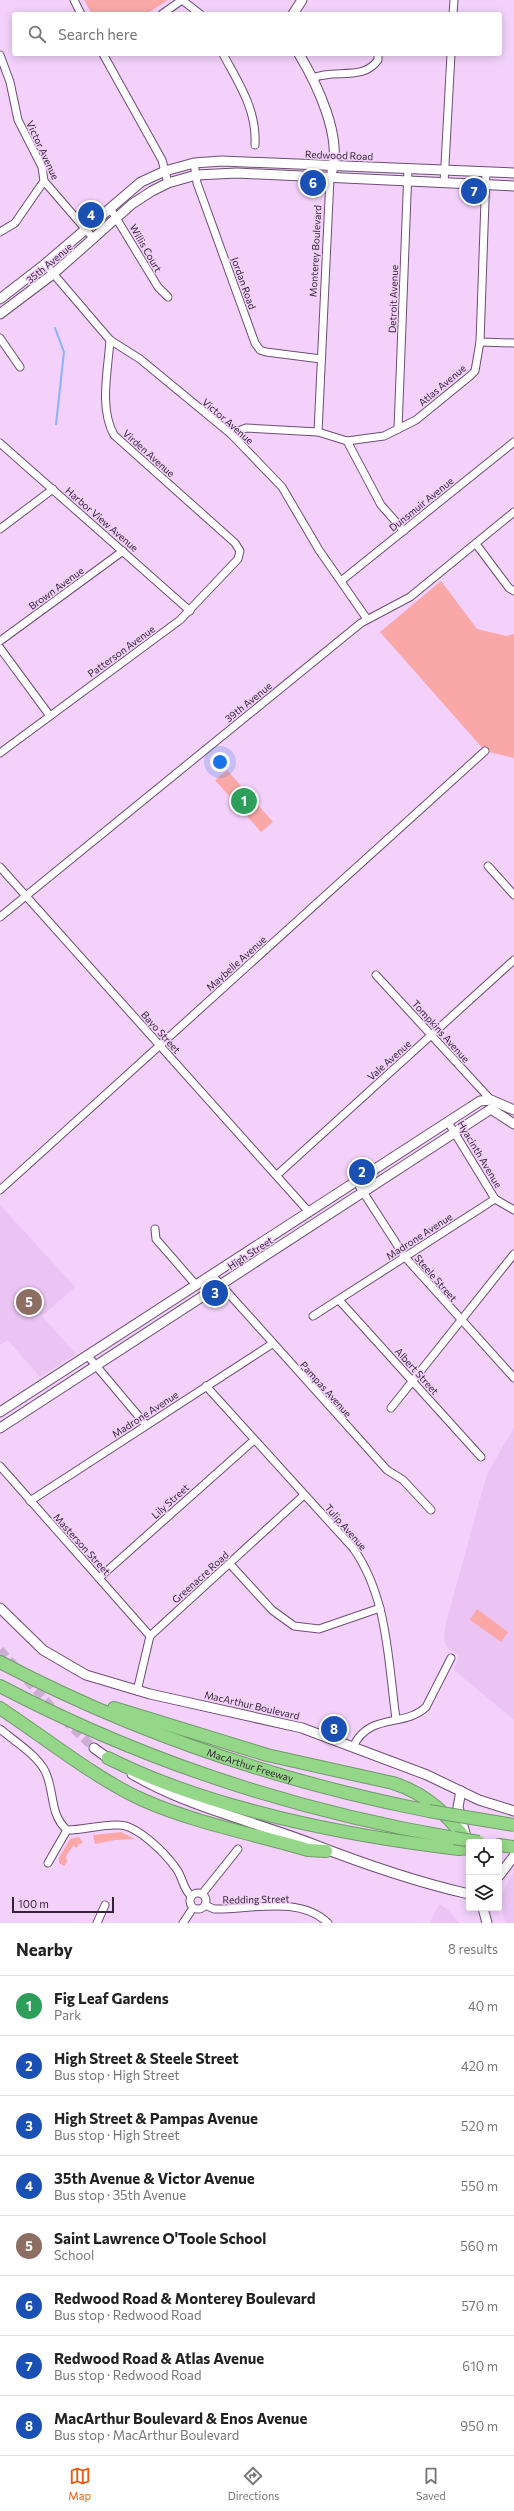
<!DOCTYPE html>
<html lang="en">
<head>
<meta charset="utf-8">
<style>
	body { margin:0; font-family:Commissioner,sans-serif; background:#f2f2f2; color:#222 }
	.controls { position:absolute; right:12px; bottom:12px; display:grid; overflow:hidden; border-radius:4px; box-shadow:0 2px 10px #0003 }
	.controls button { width:36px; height:36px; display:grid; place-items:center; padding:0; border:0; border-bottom:1px solid #e0e0e0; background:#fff; color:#222; font:20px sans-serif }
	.scale { position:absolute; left:12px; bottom:10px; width:102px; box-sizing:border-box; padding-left:4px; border:2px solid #322535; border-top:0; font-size:11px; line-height:14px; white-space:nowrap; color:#322535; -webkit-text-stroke:3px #f3d1fb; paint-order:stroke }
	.you { position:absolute; left:220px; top:762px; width:14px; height:14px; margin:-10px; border:3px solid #fff; border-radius:50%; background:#1a73e8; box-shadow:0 0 0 6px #1a73e833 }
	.badge { display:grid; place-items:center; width:26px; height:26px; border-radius:50%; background:#ea580c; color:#fff; font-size:13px; font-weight:700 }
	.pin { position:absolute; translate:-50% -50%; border:2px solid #fff; box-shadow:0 1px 4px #0006 }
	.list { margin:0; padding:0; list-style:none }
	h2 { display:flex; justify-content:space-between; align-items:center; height:52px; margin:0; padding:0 16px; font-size:17px }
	h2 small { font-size:13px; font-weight:400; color:#767676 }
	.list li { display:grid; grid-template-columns:26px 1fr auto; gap:12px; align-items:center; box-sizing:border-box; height:60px; padding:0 16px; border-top:1px solid #e0e0e0 }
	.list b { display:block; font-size:15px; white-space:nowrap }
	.list p { margin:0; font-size:13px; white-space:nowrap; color:#767676 }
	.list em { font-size:13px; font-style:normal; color:#767676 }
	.icon { flex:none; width:22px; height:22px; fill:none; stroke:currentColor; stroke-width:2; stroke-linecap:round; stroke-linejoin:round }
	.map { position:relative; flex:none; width:514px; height:1923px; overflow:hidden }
	.search { position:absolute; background:#fff; box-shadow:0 2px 10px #0003; left:12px; right:12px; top:12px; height:44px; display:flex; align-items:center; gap:10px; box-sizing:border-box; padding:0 14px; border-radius:4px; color:#767676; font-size:15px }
	.sheet { height:532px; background:#fff }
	nav { display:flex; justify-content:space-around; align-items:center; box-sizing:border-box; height:56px; border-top:1px solid #e0e0e0; background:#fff; font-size:11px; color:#767676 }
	nav a { display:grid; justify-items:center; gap:2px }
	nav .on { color:#ea580c }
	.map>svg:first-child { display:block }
	.built { fill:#ebc4f3 }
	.green { fill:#f9a8a7 }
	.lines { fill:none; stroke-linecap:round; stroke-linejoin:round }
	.stream { stroke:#88b3fb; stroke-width:2 }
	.secondary-tunnel { stroke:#ccafd3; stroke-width:9; stroke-dasharray:9 4.5; stroke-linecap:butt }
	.street-casing { stroke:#6c4e72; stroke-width:9 }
	.secondary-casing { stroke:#6c4e72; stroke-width:11 }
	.highway-casing { stroke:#72996b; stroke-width:14 }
	.street { stroke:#fff; stroke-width:7 }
	.secondary { stroke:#fff; stroke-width:9 }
	.highway { stroke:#95d788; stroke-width:12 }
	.highway-bridge-casing { stroke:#72996b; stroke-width:14; stroke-linecap:butt }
	.highway-bridge { stroke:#95d788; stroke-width:12 }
	.labels { text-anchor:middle; stroke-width:3; stroke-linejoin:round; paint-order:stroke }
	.street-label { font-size:10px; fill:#322535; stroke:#f3d1fb }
</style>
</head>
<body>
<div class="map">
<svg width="514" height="1923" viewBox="0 0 514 1923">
	<rect width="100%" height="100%" fill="#f3d1fb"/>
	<g class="built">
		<polygon points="0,1205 75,1287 42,1316 76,1354 40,1377 8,1340 0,1345"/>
		<polygon points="514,1427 514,1720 454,1670 459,1655 446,1646 444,1637 446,1623 487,1474"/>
		<polygon points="514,1871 514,1923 505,1923 500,1898"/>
		<polygon points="439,1904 448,1910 460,1923 430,1923"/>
	</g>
	<g class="green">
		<polygon points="84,0 168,0 146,14 92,14"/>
		<polygon points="441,581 477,629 506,636 514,634 514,758 485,751 380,632"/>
		<polygon points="227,770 273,822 261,832 215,780"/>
		<polygon points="477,1609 508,1632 501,1642 470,1620"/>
		<polygon points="121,1832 135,1839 115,1840 95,1844 93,1835"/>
		<polygon points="79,1837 83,1843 77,1845 78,1848 73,1846 66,1856 67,1862 64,1866 59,1863 59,1858 70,1839"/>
	</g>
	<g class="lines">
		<polyline class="stream" points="55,328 64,352 56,424"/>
		<polyline class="secondary-tunnel" points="0,1650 55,1711 94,1748"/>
		<g class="street-casing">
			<g id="street">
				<polyline points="74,0 81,14"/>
				<polyline points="182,0 200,14"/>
				<polyline points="162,14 182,0"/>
				<polyline points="453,14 454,0"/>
				<polyline points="103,54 162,160 168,183"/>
				<path d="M223,54C239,84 257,110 255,145"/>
				<polyline points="0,55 10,82 18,120 42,167 44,181 94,239"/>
				<path d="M313,78C335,68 362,82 378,60V54"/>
				<polyline points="194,163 197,183 255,343 260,350 266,352 321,359"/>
				<polyline points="444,183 451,54"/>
				<polyline points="110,208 158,287 168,297"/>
				<polyline points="0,232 15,223 44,181"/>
				<polyline points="45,264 110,340 140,359 231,434 282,487 319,550 367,619"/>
				<polyline points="0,338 20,367"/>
				<polyline points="480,342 514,343"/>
				<polyline points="398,429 408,169"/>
				<polyline points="318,432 330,178"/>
				<polyline points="231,434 246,428 318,432 347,441 384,436 416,420 470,376 475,371 480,342 486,172"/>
				<polyline points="347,441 381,505 404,531"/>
				<polyline points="0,443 190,611"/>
				<polyline points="0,529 53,489"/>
				<polyline points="476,544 509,588 514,591"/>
				<polyline points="341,581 514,442"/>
				<polyline points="0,641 123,551"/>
				<polyline points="0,648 50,716"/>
				<path d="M0,753L180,620L238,559L240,551L235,543L114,435C99,408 108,371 110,340"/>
				<polyline points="488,866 514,895"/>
				<polyline points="0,867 308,1211"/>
				<polyline points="0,917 361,623 410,597 514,512"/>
				<polyline points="376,975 491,1100"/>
				<polyline points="448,1122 495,1199 514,1210"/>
				<polyline points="277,1175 514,960"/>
				<polyline points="356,1181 405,1257 514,1378"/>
				<polyline points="0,1190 485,751"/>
				<polyline points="155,1229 156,1239 196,1285"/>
				<polyline points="212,1275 387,1470 403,1480 431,1510"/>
				<polyline points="339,1300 481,1457"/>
				<polyline points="313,1316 495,1199"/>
				<polyline points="87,1355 146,1425"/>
				<path d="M206,1386L353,1548C388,1597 388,1661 396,1719"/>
				<polyline points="391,1408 514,1254"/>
				<polyline points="0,1466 150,1636"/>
				<polyline points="30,1501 272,1344"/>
				<polyline points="230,1564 272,1610 294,1626 319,1629 380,1608"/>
				<polyline points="99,1578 254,1440"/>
				<polyline points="137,1691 150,1636 304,1495"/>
				<path d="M0,1729C14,1741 36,1754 45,1771C55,1791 49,1814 67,1830C84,1830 102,1824 119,1825C137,1825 165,1853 175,1867C183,1876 182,1888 191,1896"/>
				<path d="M353,1747C369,1712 404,1728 426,1707L451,1658"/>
				<polyline points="48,1863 67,1830"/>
				<circle cx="198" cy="1901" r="8"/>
				<polyline points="202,1894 238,1849"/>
				<path d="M205,1905L214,1909C250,1910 299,1895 328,1923"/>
				<polyline points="97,1923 105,1905"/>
				<polyline points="183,1923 193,1908"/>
			</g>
		</g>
		<g class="secondary-casing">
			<g id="secondary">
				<polyline points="293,14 302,0"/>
				<path d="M299,54C317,84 342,136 332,171"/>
				<polyline points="0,299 45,264 141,182 165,171 194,163 222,161 514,173"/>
				<polyline points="0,314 53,274 132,204 152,191 168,183 196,175 237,173 514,186"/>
				<polyline points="491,1109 514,1124"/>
				<polyline points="0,1412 480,1101 491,1100 514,1110"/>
				<polyline points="0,1428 491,1109"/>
				<polyline points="0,1608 43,1650 86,1675 150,1694 302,1728 427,1775 479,1800 514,1811"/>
				<polyline points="94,1748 113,1762"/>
				<path d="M132,1774C188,1807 250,1820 310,1843C361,1863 416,1882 469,1894"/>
				<polyline points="461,1791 458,1807 466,1837"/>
				<polyline points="499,1876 514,1856"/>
				<polyline points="483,1908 487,1923"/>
			</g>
		</g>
		<g class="highway-casing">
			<g id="highway">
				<path id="s1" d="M0,1662C135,1733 280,1782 429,1811"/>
				<path d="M0,1686C141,1760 296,1811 454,1838"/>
				<path d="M0,1708C44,1737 96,1779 143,1800C195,1823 254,1834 308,1850L326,1851"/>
				<path d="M114,1708L267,1755L393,1783C428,1794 447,1815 469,1843"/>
				<path d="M108,1758C209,1809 347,1836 459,1849L469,1848"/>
				<polyline points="499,1845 514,1847"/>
			</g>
		</g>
		<use href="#street" class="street"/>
		<use href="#secondary" class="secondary"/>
		<use href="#highway" class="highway"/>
		<g class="highway-bridge-casing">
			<g id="highway-bridge">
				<polyline points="429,1811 514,1825"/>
				<polyline points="454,1838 479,1842"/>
			</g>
		</g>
		<use href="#highway-bridge" class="highway-bridge"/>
	</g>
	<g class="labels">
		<g class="street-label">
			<text transform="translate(43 150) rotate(65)" y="4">Victor Avenue</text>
			<text transform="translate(339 155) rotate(2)" y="4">Redwood Road</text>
			<text transform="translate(146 248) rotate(60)" y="4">Willis Court</text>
			<text transform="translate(315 251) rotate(-87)" y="4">Monterey Boulevard</text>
			<text transform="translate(49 263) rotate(-40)" y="4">35th Avenue</text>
			<text transform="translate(244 283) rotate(70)" y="4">Jordan Road</text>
			<text transform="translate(393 299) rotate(-88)" y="4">Detroit Avenue</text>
			<text transform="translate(442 385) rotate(-40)" y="4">Atlas Avenue</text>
			<text transform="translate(228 421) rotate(41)" y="4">Victor Avenue</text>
			<text transform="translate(149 453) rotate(42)" y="4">Virden Avenue</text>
			<text transform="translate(421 504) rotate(-39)" y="4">Dunsmuir Avenue</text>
			<text transform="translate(102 519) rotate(41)" y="4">Harbor View Avenue</text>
			<text transform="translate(56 588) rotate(-36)" y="4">Brown Avenue</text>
			<text transform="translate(121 651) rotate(-36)" y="4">Patterson Avenue</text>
			<text transform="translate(248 702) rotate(-39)" y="4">39th Avenue</text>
			<text transform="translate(236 963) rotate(-42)" y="4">Maybelle Avenue</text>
			<text transform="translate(441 1031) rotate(48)" y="4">Tompkins Avenue</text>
			<text transform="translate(161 1032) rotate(48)" y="4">Bayo Street</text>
			<text transform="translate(389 1060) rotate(-42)" y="4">Vale Avenue</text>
			<text transform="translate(480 1154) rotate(59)" y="4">Hyacinth Avenue</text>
			<text transform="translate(419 1236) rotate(-33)" y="4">Madrone Avenue</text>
			<text transform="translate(250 1253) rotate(-33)" y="4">High Street</text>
			<text transform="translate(436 1278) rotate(49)" y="4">Steele Street</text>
			<text transform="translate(417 1371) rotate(48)" y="4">Albert Street</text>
			<text transform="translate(326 1389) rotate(48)" y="4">Pampas Avenue</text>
			<text transform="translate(145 1414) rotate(-33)" y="4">Madrone Avenue</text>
			<text transform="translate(170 1501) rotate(-42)" y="4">Lily Street</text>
			<text transform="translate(346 1527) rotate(49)" y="4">Tulip Avenue</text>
			<text transform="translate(82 1544) rotate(48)" y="4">Masterson Street</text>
			<text transform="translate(200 1577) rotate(-42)" y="4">Greenacre Road</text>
			<text transform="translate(252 1705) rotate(13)" y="4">MacArthur Boulevard</text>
			<text dy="4" stroke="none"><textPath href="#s1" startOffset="271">MacArthur Freeway</textPath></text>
			<text transform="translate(256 1899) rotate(-1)" y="4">Redding Street</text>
		</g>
	</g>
</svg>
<div class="controls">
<button><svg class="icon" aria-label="locate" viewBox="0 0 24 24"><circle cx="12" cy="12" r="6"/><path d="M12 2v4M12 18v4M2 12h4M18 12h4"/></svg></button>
<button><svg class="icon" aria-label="layers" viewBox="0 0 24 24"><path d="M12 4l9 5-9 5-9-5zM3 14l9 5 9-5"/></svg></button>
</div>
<div class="scale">100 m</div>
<div class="you"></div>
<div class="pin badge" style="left:244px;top:801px;background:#2e9e5b">1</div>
<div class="pin badge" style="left:362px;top:1172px;background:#1a4fb4">2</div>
<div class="pin badge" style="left:215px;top:1293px;background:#1a4fb4">3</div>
<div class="pin badge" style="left:91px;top:215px;background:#1a4fb4">4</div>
<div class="pin badge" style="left:29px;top:1302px;background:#8d6e63">5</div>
<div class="pin badge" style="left:313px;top:183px;background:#1a4fb4">6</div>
<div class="pin badge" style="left:474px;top:191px;background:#1a4fb4">7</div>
<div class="pin badge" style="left:334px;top:1729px;background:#1a4fb4">8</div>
<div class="search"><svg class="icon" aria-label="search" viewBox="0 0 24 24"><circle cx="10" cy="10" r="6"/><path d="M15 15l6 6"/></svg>Search here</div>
</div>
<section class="sheet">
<h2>Nearby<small>8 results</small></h2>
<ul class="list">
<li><span class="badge" style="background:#2e9e5b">1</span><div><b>Fig Leaf Gardens</b><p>Park</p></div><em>40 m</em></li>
<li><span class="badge" style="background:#1a4fb4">2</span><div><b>High Street &amp; Steele Street</b><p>Bus stop · High Street</p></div><em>420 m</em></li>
<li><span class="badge" style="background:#1a4fb4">3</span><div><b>High Street &amp; Pampas Avenue</b><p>Bus stop · High Street</p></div><em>520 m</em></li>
<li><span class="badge" style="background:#1a4fb4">4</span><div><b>35th Avenue &amp; Victor Avenue</b><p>Bus stop · 35th Avenue</p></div><em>550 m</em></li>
<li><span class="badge" style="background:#8d6e63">5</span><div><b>Saint Lawrence O'Toole School</b><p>School</p></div><em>560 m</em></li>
<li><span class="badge" style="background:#1a4fb4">6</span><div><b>Redwood Road &amp; Monterey Boulevard</b><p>Bus stop · Redwood Road</p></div><em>570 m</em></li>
<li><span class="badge" style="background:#1a4fb4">7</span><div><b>Redwood Road &amp; Atlas Avenue</b><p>Bus stop · Redwood Road</p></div><em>610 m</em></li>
<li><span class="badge" style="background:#1a4fb4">8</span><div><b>MacArthur Boulevard &amp; Enos Avenue</b><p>Bus stop · MacArthur Boulevard</p></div><em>950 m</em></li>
</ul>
</section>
<nav>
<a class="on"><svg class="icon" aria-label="map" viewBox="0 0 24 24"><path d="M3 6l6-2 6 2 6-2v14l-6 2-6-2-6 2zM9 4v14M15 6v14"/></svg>Map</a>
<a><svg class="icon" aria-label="directions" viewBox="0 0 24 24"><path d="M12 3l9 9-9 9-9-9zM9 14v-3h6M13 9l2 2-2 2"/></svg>Directions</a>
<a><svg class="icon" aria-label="saved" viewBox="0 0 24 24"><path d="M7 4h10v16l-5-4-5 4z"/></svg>Saved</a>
</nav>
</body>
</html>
